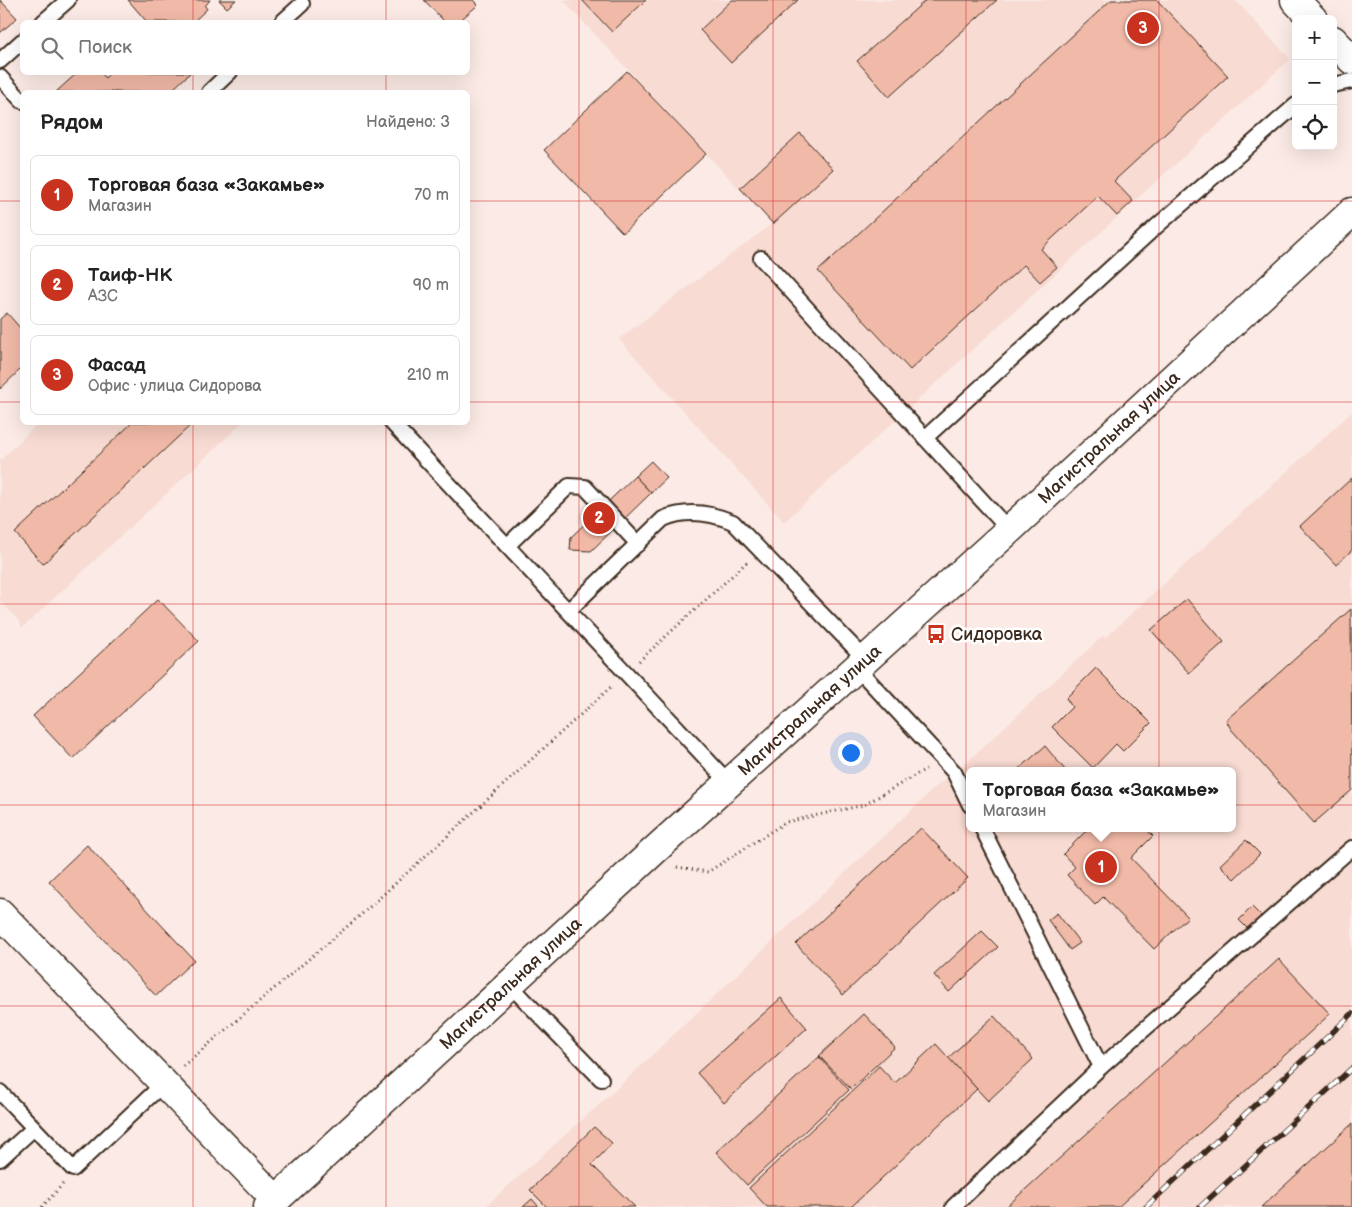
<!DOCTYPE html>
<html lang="ru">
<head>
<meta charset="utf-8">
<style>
	body { margin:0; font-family:"Balsamiq Sans",sans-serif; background:#f6f6f6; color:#222 }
	.controls { position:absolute; right:15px; top:15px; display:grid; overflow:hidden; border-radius:8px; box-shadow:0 5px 20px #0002 }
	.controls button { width:45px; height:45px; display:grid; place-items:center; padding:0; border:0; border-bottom:1px solid #e0e0e0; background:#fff; color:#222; font:25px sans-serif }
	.you { position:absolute; left:850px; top:752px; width:18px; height:18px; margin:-12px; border:4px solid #fff; border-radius:50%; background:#1a73e8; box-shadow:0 0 0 8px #1a73e833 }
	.badge { display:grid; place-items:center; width:32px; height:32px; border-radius:50%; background:#c8321e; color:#fff; font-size:16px; font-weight:700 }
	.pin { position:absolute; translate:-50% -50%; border:2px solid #fff; box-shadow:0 1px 5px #0006 }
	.popup { position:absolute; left:966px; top:767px; width:270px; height:65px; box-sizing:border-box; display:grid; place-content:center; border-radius:8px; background:#fff; filter:drop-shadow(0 1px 4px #0005); font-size:16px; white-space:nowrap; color:#767676 }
	.popup b { font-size:19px; color:#222 }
	.popup::after { content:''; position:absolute; left:50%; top:100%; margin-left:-10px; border:10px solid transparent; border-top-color:#fff }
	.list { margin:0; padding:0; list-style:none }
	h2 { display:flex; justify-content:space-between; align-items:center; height:65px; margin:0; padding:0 20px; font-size:21px }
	h2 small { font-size:16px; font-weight:400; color:#767676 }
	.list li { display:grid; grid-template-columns:32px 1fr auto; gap:15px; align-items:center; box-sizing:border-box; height:80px; margin:0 10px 10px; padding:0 10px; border:1px solid #e0e0e0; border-radius:8px }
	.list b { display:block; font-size:19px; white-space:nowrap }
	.list p { margin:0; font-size:16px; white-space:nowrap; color:#767676 }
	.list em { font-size:16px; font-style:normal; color:#767676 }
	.icon { flex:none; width:28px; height:28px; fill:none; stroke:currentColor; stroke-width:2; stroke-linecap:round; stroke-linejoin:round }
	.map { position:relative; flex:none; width:1352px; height:1207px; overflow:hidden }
	.search { position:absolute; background:#fff; box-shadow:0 5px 20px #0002; left:20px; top:20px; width:450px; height:55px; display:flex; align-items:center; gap:12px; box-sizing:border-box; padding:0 18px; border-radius:8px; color:#767676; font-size:19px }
	.panel { position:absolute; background:#fff; box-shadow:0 5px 20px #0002; left:20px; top:90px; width:450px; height:335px; border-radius:8px }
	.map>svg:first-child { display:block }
	.built { fill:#f8dbd2; fill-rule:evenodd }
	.building { fill:#f1b9a7; stroke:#3b2a1e }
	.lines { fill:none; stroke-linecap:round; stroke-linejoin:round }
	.lane-casing { stroke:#3b2a1e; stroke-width:18 }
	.street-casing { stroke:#3b2a1e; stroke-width:31 }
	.secondary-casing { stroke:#3b2a1e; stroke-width:31 }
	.path { stroke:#3b2a1e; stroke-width:3; stroke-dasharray:1 4; stroke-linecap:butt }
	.lane { stroke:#fff; stroke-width:14 }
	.street { stroke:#fff; stroke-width:28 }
	.secondary { stroke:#fff; stroke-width:28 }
	.rail-casing { stroke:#3b2a1e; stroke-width:5.5 }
	.rail { stroke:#fff; stroke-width:4; stroke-dasharray:11; stroke-linecap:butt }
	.grid { fill:none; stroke:#d62828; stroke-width:1; stroke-opacity:0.55 }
	.labels { text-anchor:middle; stroke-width:5; stroke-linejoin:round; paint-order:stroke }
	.street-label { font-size:18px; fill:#3b2a1e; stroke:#fff }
	.poi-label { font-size:18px; fill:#3b2a1e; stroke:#fff; text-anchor:start }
</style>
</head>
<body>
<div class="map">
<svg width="1352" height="1207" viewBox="0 0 1352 1207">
	<rect width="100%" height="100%" fill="#fbeae5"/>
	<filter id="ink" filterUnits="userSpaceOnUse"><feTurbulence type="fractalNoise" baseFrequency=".02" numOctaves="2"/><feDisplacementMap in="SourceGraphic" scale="10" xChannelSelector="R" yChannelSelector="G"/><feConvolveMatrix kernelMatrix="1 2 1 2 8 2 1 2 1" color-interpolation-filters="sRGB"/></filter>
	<g filter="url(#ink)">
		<g class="built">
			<polygon points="563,0 1235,0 1290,59 784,522 619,339 772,224"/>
			<path d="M1352,412V1207H485L609,1096L939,784L968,761L1103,636L1105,638ZM970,771H1232V828H970Z"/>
			<polygon points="38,423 242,423 22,628 19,621 0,600 0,461"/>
		</g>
		<g class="building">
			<polygon points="0,0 17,18 0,33"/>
			<polygon points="128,0 210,0 205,6 207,9 193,22 147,22"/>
			<polygon points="219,0 236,0 227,8"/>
			<polygon points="424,0 473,0 478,5 458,22 445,22"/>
			<polygon points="582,0 646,0 612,32"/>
			<polygon points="732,0 798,0 731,63 700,30"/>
			<polygon points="926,0 997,0 889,97 857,61"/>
			<polygon points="1111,0 1157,0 1228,76 1114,181 1133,201 1117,216 1098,196 1041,249 1057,267 1040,282 1024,265 910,370 818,271"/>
			<polygon points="627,71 706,154 623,233 544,150"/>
			<polygon points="78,72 101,72 105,78 111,72 191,72 170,92 56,92"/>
			<polygon points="800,133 833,169 773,224 740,188"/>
			<polygon points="7,313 22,330 22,368 0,389 0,319"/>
			<polygon points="133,422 194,422 43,564 15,533"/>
			<polygon points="651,461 667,478 651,493 635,476"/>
			<polygon points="635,476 651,493 591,551 570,550 571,537"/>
			<polygon points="1352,478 1352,550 1336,565 1300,526"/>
			<polygon points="158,599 199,641 73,759 33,716"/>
			<polygon points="1187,599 1224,642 1189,673 1151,630"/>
			<polygon points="1351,609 1352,790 1314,823 1231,729 1226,720"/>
			<polygon points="1096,668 1151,723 1123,751 1116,744 1093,768 1052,727 1072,707 1066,698"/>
			<polygon points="1045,746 1066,771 1017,771"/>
			<polygon points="921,828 968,878 843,995 796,944"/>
			<polygon points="1089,828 1145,828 1153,836 1131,858 1188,917 1154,949 1103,897 1095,905 1067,875 1075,867 1063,854"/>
			<polygon points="1246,840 1260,854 1234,879 1220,865"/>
			<polygon points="87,845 194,960 156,996 49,881"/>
			<polygon points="1252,907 1261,916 1248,929 1239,920"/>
			<polygon points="1057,913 1080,943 1070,950 1048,920"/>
			<polygon points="982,931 998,947 949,992 934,975"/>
			<polygon points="1279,959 1330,1014 1118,1207 1006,1207"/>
			<polygon points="781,998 807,1028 724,1103 697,1073"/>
			<polygon points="864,1014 895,1047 851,1089 819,1056"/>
			<polygon points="994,1016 1033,1059 988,1101 948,1058"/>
			<polygon points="936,1044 977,1089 851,1207 767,1207 749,1188 879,1066 895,1083"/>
			<polygon points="819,1057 849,1090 747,1185 716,1152"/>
			<polygon points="1352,1124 1352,1207 1261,1207"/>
			<polygon points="594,1127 612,1143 592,1165 635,1207 547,1207 530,1190"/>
			<polygon points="532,1199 539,1207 523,1207"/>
		</g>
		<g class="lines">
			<g class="lane-casing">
				<g id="lane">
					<polyline points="43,22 68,0"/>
					<polyline points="282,22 302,4"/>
					<polyline points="0,61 22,41"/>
					<polyline points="0,77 22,101"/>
					<polyline points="1333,85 1352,81"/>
					<polyline points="209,92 230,72"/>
					<polyline points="761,258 1009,530"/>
					<polyline points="391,422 729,783"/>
					<polyline points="925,438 1150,232 1296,105"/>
					<polyline points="507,546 569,486 585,487 638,544"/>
					<path d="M568,611L663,519C686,509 711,513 733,522L866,660"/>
					<polyline points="856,667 954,772 970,805"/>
					<polyline points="509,984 601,1079"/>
					<polyline points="1101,1067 1352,848"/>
					<polyline points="0,1092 73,1169 164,1083"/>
					<polyline points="0,1159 34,1128"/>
					<polyline points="953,1207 1101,1067 982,828"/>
				</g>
			</g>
			<g class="street-casing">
				<g id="street">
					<polyline points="1295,0 1313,19"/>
					<polyline points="1333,40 1352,60"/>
					<polyline points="0,913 276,1200"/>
				</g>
			</g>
			<g class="secondary-casing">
				<g id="secondary">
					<path id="s1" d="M268,1207L656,849L1009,530L1352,212"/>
				</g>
			</g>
			<g class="path">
				<polyline points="639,661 747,562"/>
				<polyline points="677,867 708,872 786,822 864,805 926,769"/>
				<polyline points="183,1066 363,913 612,686"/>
				<polyline points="42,1207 63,1184"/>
			</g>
			<use href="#lane" class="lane"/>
			<use href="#street" class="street"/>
			<use href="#secondary" class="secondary"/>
			<g class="rail-casing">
				<g id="rail">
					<polyline points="1146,1207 1352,1014"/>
					<polyline points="1200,1207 1352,1068"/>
				</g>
			</g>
			<use href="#rail" class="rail"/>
		</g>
	</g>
	<path class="grid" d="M193,0V22M386,0V22M579,0V1207M773,0V1207M966,0V1207M1159,0V1207M193,72V92M386,72V92M0,201H22M468,201H1352M0,402H22M468,402H1352M193,422V1207M386,422V1207M0,604H1352M0,805H1352M0,1006H1352"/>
	<defs>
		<g id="bus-bare" transform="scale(1.5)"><path d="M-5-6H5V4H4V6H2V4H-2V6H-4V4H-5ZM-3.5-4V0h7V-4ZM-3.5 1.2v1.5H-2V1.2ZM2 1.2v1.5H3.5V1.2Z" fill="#c8321e" stroke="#fff" stroke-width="2.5" paint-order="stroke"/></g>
	</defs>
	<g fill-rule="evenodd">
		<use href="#bus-bare" x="936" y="634"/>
	</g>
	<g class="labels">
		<g class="street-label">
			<text dy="6" stroke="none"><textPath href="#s1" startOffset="1140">Магистральная улица</textPath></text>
			<text dy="6" stroke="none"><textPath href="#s1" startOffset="735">Магистральная улица</textPath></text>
			<text dy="6" stroke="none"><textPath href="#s1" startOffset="330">Магистральная улица</textPath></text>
		</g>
		<g class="poi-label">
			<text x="951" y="640">Сидоровка</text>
		</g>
	</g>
</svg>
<div class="controls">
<button>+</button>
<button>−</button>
<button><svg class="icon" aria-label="locate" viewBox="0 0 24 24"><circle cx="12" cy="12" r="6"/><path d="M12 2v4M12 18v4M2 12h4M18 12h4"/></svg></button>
</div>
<div class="you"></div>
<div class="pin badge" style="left:1101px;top:867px">1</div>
<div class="popup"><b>Торговая база «Закамье»</b>Магазин</div>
<div class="pin badge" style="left:599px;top:518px">2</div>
<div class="pin badge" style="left:1143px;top:28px">3</div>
<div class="search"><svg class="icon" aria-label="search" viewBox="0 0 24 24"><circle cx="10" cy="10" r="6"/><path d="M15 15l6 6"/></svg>Поиск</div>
<section class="panel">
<h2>Рядом<small>Найдено: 3</small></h2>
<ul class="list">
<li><span class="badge">1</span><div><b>Торговая база «Закамье»</b><p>Магазин</p></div><em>70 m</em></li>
<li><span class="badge">2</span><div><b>Таиф-НК</b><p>АЗС</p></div><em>90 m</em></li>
<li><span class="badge">3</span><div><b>Фасад</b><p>Офис · улица Сидорова</p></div><em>210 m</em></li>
</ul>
</section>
</div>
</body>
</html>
